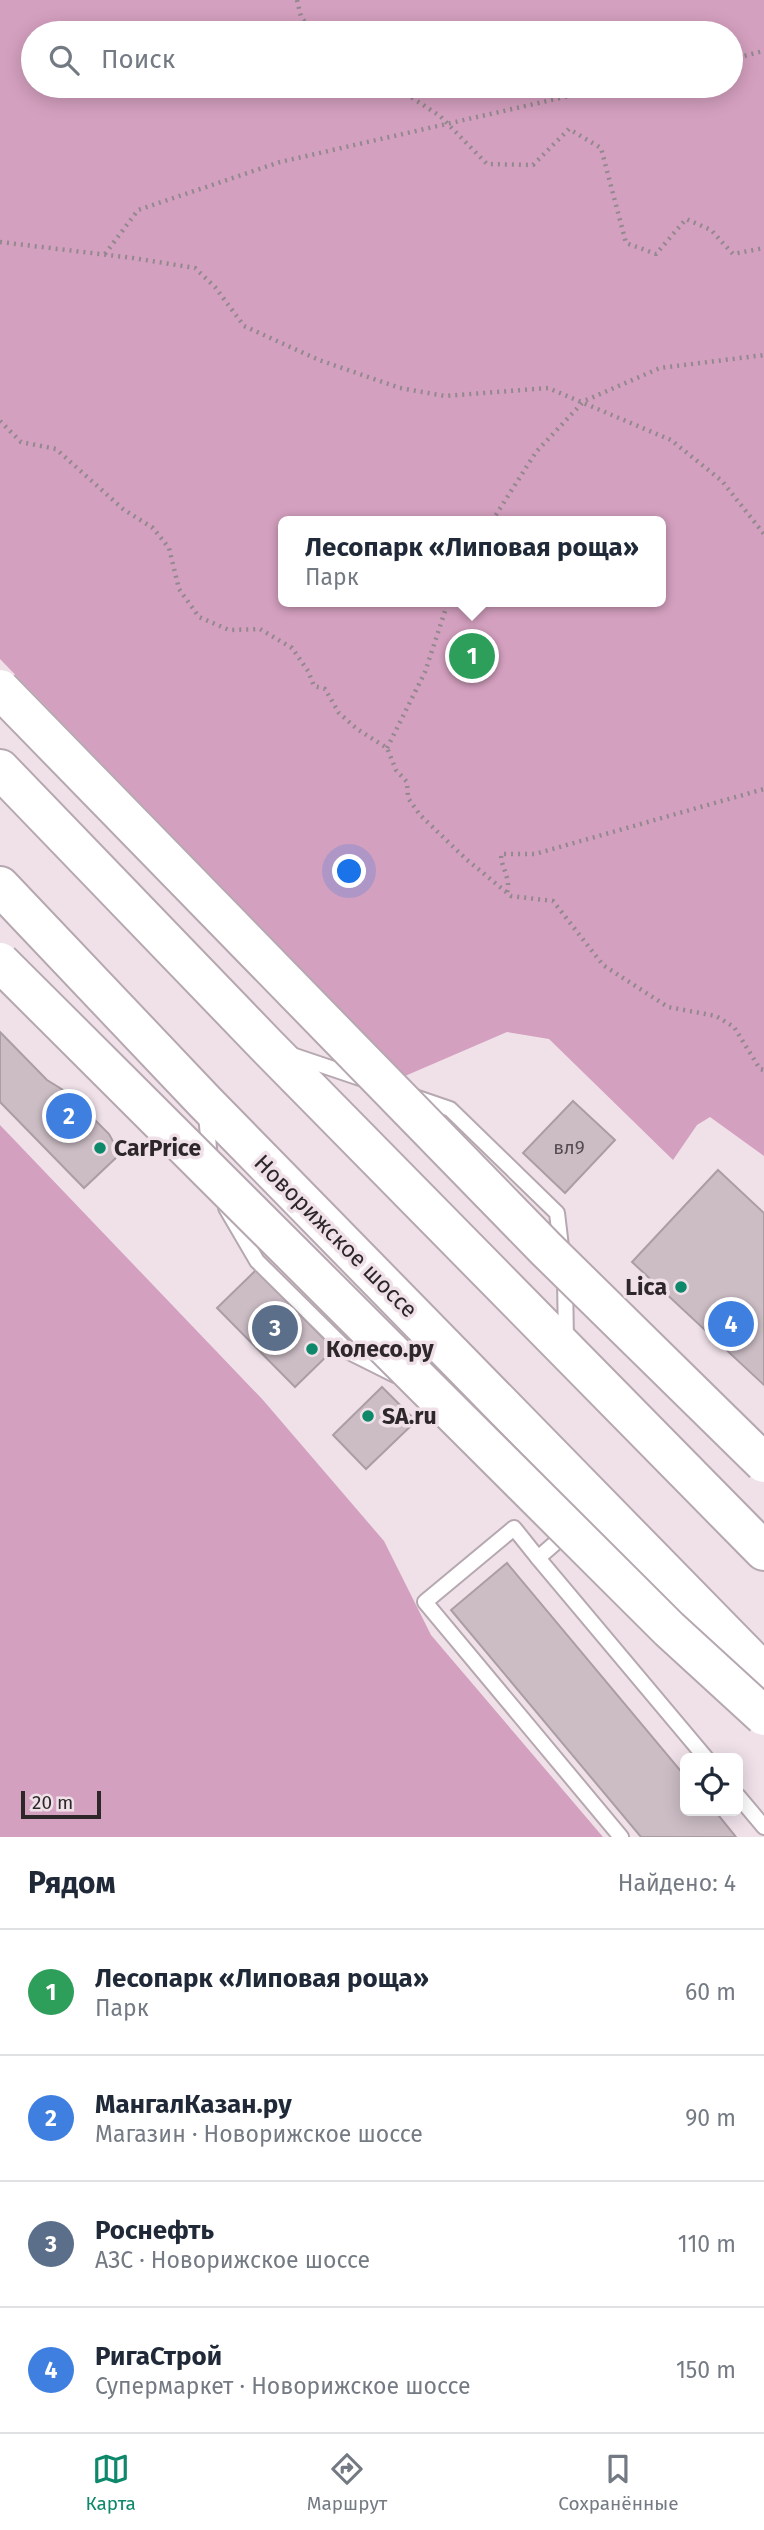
<!DOCTYPE html>
<html lang="ru">
<head>
<meta charset="utf-8">
<style>
	body { margin:0; font-family:"Fira Sans",sans-serif; background:#f2f2f3; color:#1f2937 }
	.controls { position:absolute; right:21px; bottom:21px; display:grid; overflow:hidden; border-radius:10px; box-shadow:0 4px 18px #0003 }
	.controls button { width:63px; height:63px; display:grid; place-items:center; padding:0; border:0; border-bottom:2px solid #e0e1e3; background:#fff; color:#1f2937; font:35px sans-serif }
	.scale { position:absolute; left:21px; bottom:18px; width:80px; box-sizing:border-box; padding-left:7px; border:4px solid #2d272a; border-top:0; font-size:19px; line-height:24px; white-space:nowrap; color:#2d272a; -webkit-text-stroke:5px #f0e1e9; paint-order:stroke }
	.you { position:absolute; left:350px; top:872px; width:24px; height:24px; margin:-18px; border:5px solid #fff; border-radius:50%; background:#1a73e8; box-shadow:0 0 0 10px #1a73e833 }
	.badge { display:grid; place-items:center; width:46px; height:46px; border-radius:50%; background:#0d886a; color:#fff; font-size:23px; font-weight:700 }
	.pin { position:absolute; translate:-50% -50%; border:4px solid #fff; box-shadow:0 2px 7px #0006 }
	.popup { position:absolute; left:278px; top:516px; width:388px; height:91px; box-sizing:border-box; display:grid; place-content:center; border-radius:10px; background:#fff; filter:drop-shadow(0 2px 5px #0005); font-size:23px; white-space:nowrap; color:#747a83 }
	.popup b { font-size:26px; color:#1f2937 }
	.popup::after { content:''; position:absolute; left:50%; top:100%; margin-left:-14px; border:14px solid transparent; border-top-color:#fff }
	.list { margin:0; padding:0; list-style:none }
	h2 { display:flex; justify-content:space-between; align-items:center; height:91px; margin:0; padding:0 28px; font-size:30px }
	h2 small { font-size:23px; font-weight:400; color:#747a83 }
	.list li { display:grid; grid-template-columns:46px 1fr auto; gap:21px; align-items:center; box-sizing:border-box; height:126px; padding:0 28px; border-top:2px solid #e0e1e3 }
	.list b { display:block; font-size:26px; white-space:nowrap }
	.list p { margin:0; font-size:23px; white-space:nowrap; color:#747a83 }
	.list em { font-size:23px; font-style:normal; color:#747a83 }
	.icon { flex:none; width:38px; height:38px; fill:none; stroke:currentColor; stroke-width:2; stroke-linecap:round; stroke-linejoin:round }
	.map { position:relative; flex:none; width:764px; height:1837px; overflow:hidden }
	.search { position:absolute; background:#fff; box-shadow:0 4px 18px #0003; left:21px; right:21px; top:21px; height:77px; display:flex; align-items:center; gap:18px; box-sizing:border-box; padding:0 24px; border-radius:38px; color:#747a83; font-size:26px }
	.sheet { height:595px; background:#fff }
	nav { display:flex; justify-content:space-around; align-items:center; box-sizing:border-box; height:98px; border-top:2px solid #e0e1e3; background:#fff; font-size:19px; color:#747a83 }
	nav a { display:grid; justify-items:center; gap:4px }
	nav .on { color:#0d886a }
	.map>svg:first-child { display:block }
	.green { fill:#d4a0bf; fill-rule:evenodd }
	.building { fill:#ccbdc5; stroke:#aa9da4; stroke-width:2 }
	.lines { fill:none; stroke-linecap:round; stroke-linejoin:round }
	.service-casing { stroke:#b6a8b0; stroke-width:18 }
	.trunk-casing { stroke:#b6a8b0; stroke-width:42 }
	.path { stroke:#92888d; stroke-width:4.5; stroke-dasharray:2 5; stroke-linecap:butt }
	.service { stroke:#fff; stroke-width:14 }
	.trunk { stroke:#fff; stroke-width:38 }
	.trunk-bridge-casing { stroke:#b6a8b0; stroke-width:42; stroke-linecap:butt }
	.trunk-bridge { stroke:#fff; stroke-width:38 }
	.poi-dot { fill:#0d886a; stroke:#f0e1e9; stroke-width:2.5 }
	.labels { text-anchor:middle; stroke-width:7; stroke-linejoin:round; paint-order:stroke }
	.number-label { font-size:19px; fill:#554c51 }
	.poi-label { font-size:23px; font-weight:bold; fill:#2d272a; stroke:#f0e1e9; text-anchor:start }
	.street-label { font-size:23px; fill:#2d272a; stroke:#f0e1e9 }
</style>
</head>
<body>
<div class="map">
<svg width="764" height="1837" viewBox="0 0 764 1837">
	<rect width="100%" height="100%" fill="#f0e1e9"/>
	<g class="green">
		<path d="M0,0H764V1156L710,1117L697,1125L673,1160L549,1039L507,1032L405,1076L0,659ZM731,33V86H33V33ZM661,521V602H283V521Z"/>
		<polygon points="0,1125 263,1400 384,1541 431,1635 603,1837 0,1837"/>
	</g>
	<g class="building">
		<polygon points="0,1032 47,1080 68,1093 109,1134 120,1154 84,1188 0,1102"/>
		<polygon points="573,1101 615,1140 565,1193 523,1153"/>
		<polygon points="718,1170 764,1213 764,1385 632,1262"/>
		<polygon points="256,1270 334,1349 295,1387 217,1308"/>
		<polygon points="382,1387 416,1421 366,1469 333,1435"/>
		<polygon points="507,1563 685,1776 685,1811 715,1811 736,1837 641,1837 451,1610"/>
	</g>
	<g class="lines">
		<g class="service-casing">
			<g id="service">
				<polyline points="289,1054 366,1080"/>
				<polyline points="412,1096 450,1109 557,1213 562,1255"/>
				<polyline points="206,1114 210,1160"/>
				<polyline points="226,1208 257,1261 349,1352 395,1375"/>
				<polyline points="565,1278 566,1342"/>
				<polyline points="569,1531 538,1558 706,1758"/>
				<polyline points="538,1558 514,1528 425,1602 621,1837"/>
				<polyline points="738,1796 764,1827"/>
			</g>
		</g>
		<g class="trunk-casing">
			<g id="trunk">
				<polyline points="0,769 266,1045 764,1551"/>
				<polyline points="0,886 205,1102 764,1673"/>
			</g>
		</g>
		<g class="path">
			<polyline points="297,0 301,17 314,33"/>
			<polyline points="731,59 764,51"/>
			<polyline points="394,86 440,116 487,164 533,165 569,129 601,148 626,243 656,254 686,219 711,230 733,254 764,248"/>
			<polyline points="0,242 133,258 195,268 215,287 244,326 319,360 400,388 445,396 548,388 671,440 722,481 764,534"/>
			<polyline points="105,254 138,210 280,162 613,86"/>
			<polyline points="0,421 21,442 56,449 123,509 153,528 169,548 179,589 199,617 229,630 260,629 292,648 308,671 314,686 325,689 339,713 357,729 387,748 396,770 407,782 408,798 420,815 466,859 511,896 553,901 603,965 668,1007 716,1016 734,1027 760,1069 764,1070"/>
			<polyline points="492,521 536,452 584,401 660,368 764,355"/>
			<polyline points="387,748 425,672 448,602"/>
			<path d="M507,892C511,878 501,868 501,854H535L764,789"/>
		</g>
		<use href="#service" class="service"/>
		<use href="#trunk" class="trunk"/>
		<g class="trunk-bridge-casing">
			<g id="trunk-bridge">
				<polyline points="0,689 546,1249 764,1463"/>
				<polyline points="0,962 669,1629 764,1716"/>
			</g>
		</g>
		<use href="#trunk-bridge" class="trunk-bridge"/>
	</g>
	<g class="poi-dot">
		<circle cx="100" cy="1148" r="7"/>
		<circle cx="681" cy="1287" r="7"/>
		<circle cx="312" cy="1349" r="7"/>
		<circle cx="368" cy="1416" r="7"/>
	</g>
	<g class="labels">
		<g class="number-label">
			<text x="569" y="1154">вл9</text>
		</g>
		<g class="poi-label">
			<text x="114" y="1156">CarPrice</text>
			<text x="667" y="1295" text-anchor="end">Lica</text>
			<text x="326" y="1357">Колесо.ру</text>
			<text x="382" y="1424">SA.ru</text>
		</g>
		<g class="street-label">
			<text transform="translate(336 1236) rotate(45)" y="8">Новорижское шоссе</text>
		</g>
	</g>
</svg>
<div class="controls">
<button><svg class="icon" aria-label="locate" viewBox="0 0 24 24"><circle cx="12" cy="12" r="6"/><path d="M12 2v4M12 18v4M2 12h4M18 12h4"/></svg></button>
</div>
<div class="scale">20 m</div>
<div class="you"></div>
<div class="pin badge" style="left:472px;top:656px;background:#2e9e5b">1</div>
<div class="popup"><b>Лесопарк «Липовая роща»</b>Парк</div>
<div class="pin badge" style="left:69px;top:1116px;background:#3f7fe0">2</div>
<div class="pin badge" style="left:275px;top:1328px;background:#5c6f8a">3</div>
<div class="pin badge" style="left:731px;top:1324px;background:#3f7fe0">4</div>
<div class="search"><svg class="icon" aria-label="search" viewBox="0 0 24 24"><circle cx="10" cy="10" r="6"/><path d="M15 15l6 6"/></svg>Поиск</div>
</div>
<section class="sheet">
<h2>Рядом<small>Найдено: 4</small></h2>
<ul class="list">
<li><span class="badge" style="background:#2e9e5b">1</span><div><b>Лесопарк «Липовая роща»</b><p>Парк</p></div><em>60 m</em></li>
<li><span class="badge" style="background:#3f7fe0">2</span><div><b>МангалКазан.ру</b><p>Магазин · Новорижское шоссе</p></div><em>90 m</em></li>
<li><span class="badge" style="background:#5c6f8a">3</span><div><b>Роснефть</b><p>АЗС · Новорижское шоссе</p></div><em>110 m</em></li>
<li><span class="badge" style="background:#3f7fe0">4</span><div><b>РигаСтрой</b><p>Супермаркет · Новорижское шоссе</p></div><em>150 m</em></li>
</ul>
</section>
<nav>
<a class="on"><svg class="icon" aria-label="map" viewBox="0 0 24 24"><path d="M3 6l6-2 6 2 6-2v14l-6 2-6-2-6 2zM9 4v14M15 6v14"/></svg>Карта</a>
<a><svg class="icon" aria-label="directions" viewBox="0 0 24 24"><path d="M12 3l9 9-9 9-9-9zM9 14v-3h6M13 9l2 2-2 2"/></svg>Маршрут</a>
<a><svg class="icon" aria-label="saved" viewBox="0 0 24 24"><path d="M7 4h10v16l-5-4-5 4z"/></svg>Сохранённые</a>
</nav>
</body>
</html>
